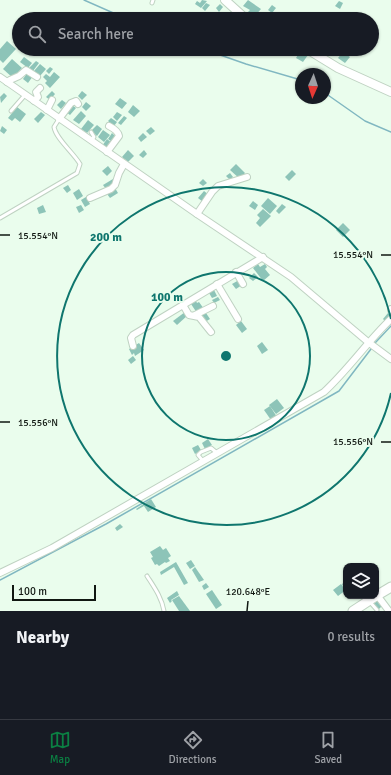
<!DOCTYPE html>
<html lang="en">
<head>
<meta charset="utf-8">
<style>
	body { margin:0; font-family:Signika,sans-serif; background:#242831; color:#f1f3f6 }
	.controls { position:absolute; right:12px; bottom:12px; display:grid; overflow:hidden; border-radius:8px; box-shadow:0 1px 3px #0004 }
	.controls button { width:36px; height:36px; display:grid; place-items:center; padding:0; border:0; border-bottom:1px solid #363941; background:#171b24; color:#f1f3f6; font:20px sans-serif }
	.compass { position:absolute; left:295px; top:68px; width:36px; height:36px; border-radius:50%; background:#171b24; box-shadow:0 1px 3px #0004; rotate:183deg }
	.scale { position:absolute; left:12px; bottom:10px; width:84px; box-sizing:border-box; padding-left:4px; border:2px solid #111812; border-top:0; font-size:11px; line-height:14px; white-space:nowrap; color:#111812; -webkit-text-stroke:3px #eafded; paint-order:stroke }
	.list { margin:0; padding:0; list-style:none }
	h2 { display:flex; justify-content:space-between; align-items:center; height:52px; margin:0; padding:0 16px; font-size:17px }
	h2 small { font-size:13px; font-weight:400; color:#9ea1a6 }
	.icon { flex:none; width:22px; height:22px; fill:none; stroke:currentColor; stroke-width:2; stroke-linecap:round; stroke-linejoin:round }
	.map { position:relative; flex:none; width:391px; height:611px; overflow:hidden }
	.search { position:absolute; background:#171b24; box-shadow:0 1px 3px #0004; left:12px; right:12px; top:12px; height:44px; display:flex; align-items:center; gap:10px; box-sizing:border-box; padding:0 14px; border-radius:22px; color:#9ea1a6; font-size:15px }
	.sheet { height:108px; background:#171b24 }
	nav { display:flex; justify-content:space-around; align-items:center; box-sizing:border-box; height:56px; border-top:1px solid #363941; background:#171b24; font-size:11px; color:#9ea1a6 }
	nav a { display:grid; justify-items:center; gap:2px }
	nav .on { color:#0b8043 }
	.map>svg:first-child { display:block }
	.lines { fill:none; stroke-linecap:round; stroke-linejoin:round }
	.stream { stroke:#80b7c1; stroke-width:1.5 }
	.building { fill:#8dc4b8 }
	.lane-casing { stroke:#bfd2c2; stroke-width:5 }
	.street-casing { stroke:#bfd2c2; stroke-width:8 }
	.secondary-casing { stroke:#bfd2c2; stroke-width:10 }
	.primary-casing { stroke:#bfd2c2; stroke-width:11 }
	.lane { stroke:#fff; stroke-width:3 }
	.street { stroke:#fff; stroke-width:6 }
	.secondary { stroke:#fff; stroke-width:8 }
	.primary { stroke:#fff; stroke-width:9 }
	.ticks { fill:none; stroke:#111812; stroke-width:1.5 }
	.ring { fill:none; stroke:#0f766e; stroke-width:2 }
	.ticks-label { font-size:10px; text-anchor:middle; fill:#111812; stroke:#eafded; stroke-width:4; stroke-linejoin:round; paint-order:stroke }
	.centre { fill:#0f766e; stroke:#eafded; stroke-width:2 }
	.ring-label { font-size:12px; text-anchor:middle; font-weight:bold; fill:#0f766e; stroke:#eafded; stroke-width:4; stroke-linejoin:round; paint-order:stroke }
</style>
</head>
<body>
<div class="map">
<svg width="391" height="611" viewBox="0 0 391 611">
	<rect width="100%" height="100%" fill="#eafded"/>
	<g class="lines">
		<g class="stream">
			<polyline points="84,0 127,19"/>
			<polyline points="203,49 246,64 301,80"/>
			<polyline points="325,93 365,121 391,132"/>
			<polyline points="375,343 391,326"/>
			<polyline points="0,580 106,524 339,391 371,349"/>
		</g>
	</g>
	<g class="building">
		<polygon points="202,0 207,1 201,8 195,4 197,1 200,3"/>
		<polygon points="248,0 261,9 254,17 248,12 250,10 243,6"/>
		<polygon points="339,1 343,3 340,9 335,6"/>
		<polygon points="206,3 210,5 205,11 202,8"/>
		<polygon points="220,4 223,7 219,12 216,8"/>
		<polygon points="272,5 276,8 272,13 268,10"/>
		<polygon points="227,12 231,16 228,19 220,19"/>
		<polygon points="7,41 16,49 3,63 0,60 0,49"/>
		<polygon points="301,50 308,55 303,62 296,58"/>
		<polygon points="343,52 350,57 345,63 338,58"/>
		<polygon points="24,57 32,63 28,68 20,62"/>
		<polygon points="12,59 22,68 13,78 3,69"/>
		<polygon points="36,61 39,63 33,71 29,68"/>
		<polygon points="40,64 46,69 40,76 34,71"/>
		<polygon points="50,67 53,69 49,74 46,71"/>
		<polygon points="28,72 33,76 28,83 23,79"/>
		<polygon points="54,72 60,77 50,88 45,83 47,81 43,77 46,74 50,77"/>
		<polygon points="52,91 55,94 50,100 46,97"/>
		<polygon points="82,91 87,95 82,100 78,96"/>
		<polygon points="4,93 7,96 1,103 0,97"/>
		<polygon points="120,98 127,103 122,109 115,104"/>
		<polygon points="62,100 66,103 61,109 57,105"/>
		<polygon points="86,102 91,106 86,111 82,107"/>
		<polygon points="72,105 76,108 70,115 66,112"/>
		<polygon points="133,105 140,111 134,117 128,112"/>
		<polygon points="17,107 26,114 20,122 15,118 12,121 8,118"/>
		<polygon points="81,111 86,116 79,124 73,120"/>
		<polygon points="41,112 45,115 38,123 34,119"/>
		<polygon points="117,112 122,115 117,121 113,117"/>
		<polygon points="124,116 127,118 121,125 118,123"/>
		<polygon points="111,118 117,122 114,126 108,121"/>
		<polygon points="88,120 94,125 87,133 81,129"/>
		<polygon points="97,125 102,129 97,136 91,131"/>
		<polygon points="2,126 7,130 4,134 0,131"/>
		<polygon points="151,127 155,131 150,135 146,131"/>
		<polygon points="103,130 110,135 104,142 98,137"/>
		<polygon points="112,133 116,137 112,142 108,139"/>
		<polygon points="143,133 147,137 141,142 138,138"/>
		<polygon points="107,139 112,143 107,149 102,146"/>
		<polygon points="128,150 134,156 128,162 122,157"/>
		<polygon points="144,150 147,154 143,158 139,155"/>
		<polygon points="236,164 245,173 240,179 230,170"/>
		<polygon points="108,166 112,171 107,176 102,171"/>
		<polygon points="292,170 296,174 289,181 285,177"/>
		<polygon points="230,173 233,177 230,180 226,176"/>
		<polygon points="113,179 116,183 106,189 103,185"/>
		<polygon points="203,179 207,183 203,186 199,183"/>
		<polygon points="68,185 71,190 67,193 63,188"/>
		<polygon points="115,188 118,193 110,198 107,194"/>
		<polygon points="79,189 83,196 77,200 73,193"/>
		<polygon points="204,191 209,195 203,202 198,198"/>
		<polygon points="86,197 90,204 85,207 81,200"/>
		<polygon points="268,198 277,206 270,214 261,206"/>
		<polygon points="253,201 258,205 255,210 249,206"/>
		<polygon points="282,204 286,207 279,214 276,211"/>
		<polygon points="43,205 46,212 39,214 37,208"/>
		<polygon points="81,205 84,210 79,213 76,207"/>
		<polygon points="263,209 271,216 260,227 256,223 260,218 257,215"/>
		<polygon points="343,223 350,230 343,237 336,230"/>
		<polygon points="258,264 260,267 265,264 267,267 265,269 270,275 263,281 253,268"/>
		<polygon points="254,273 258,277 253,281 249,278"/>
		<polygon points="239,280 242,285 236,289 232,284"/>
		<polygon points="214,290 217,296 212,298 209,293"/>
		<polygon points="218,297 220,300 214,303 212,300"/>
		<polygon points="196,301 197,303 199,302 204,309 197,313 191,304"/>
		<polygon points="185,312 188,315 177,325 173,321"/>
		<polygon points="203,313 206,313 210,319 205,322 201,315"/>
		<polygon points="388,313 391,316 386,322 383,319"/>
		<polygon points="241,321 247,329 242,333 236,325"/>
		<polygon points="262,342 268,350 262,354 257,346"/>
		<polygon points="139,343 144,350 135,356 134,353 132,355 129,349"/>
		<polygon points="133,356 136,360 131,364 128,360"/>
		<polygon points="277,399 284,408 276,414 269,405"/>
		<polygon points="270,406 277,417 271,420 264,410"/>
		<polygon points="208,439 212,445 205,449 202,443"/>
		<polygon points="198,445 201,450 195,454 192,448"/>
		<polygon points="151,499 156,507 148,512 144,506 137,510 136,509"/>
		<polygon points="120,524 123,527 117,531 115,528"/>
		<polygon points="160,546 163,550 166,548 171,556 168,558 170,561 166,563 165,562 159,566 157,564 155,565 151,558 153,557 150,552"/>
		<polygon points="191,560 195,566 190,569 186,563"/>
		<polygon points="176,562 188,583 184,585 174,567 161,575 160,572"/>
		<polygon points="195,567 204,580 199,582 192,570"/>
		<polygon points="346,581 346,590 338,596 333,590 341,584 344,588 342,584"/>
		<polygon points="206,583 209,587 204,590 202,586"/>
		<polygon points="212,590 222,605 216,609 206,594"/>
		<polygon points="177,591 179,595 171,600 172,601 170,603 167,598"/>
		<polygon points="179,596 190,611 179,611 172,600"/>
		<polygon points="379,600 383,605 378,610 373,604"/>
	</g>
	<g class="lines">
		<g class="lane-casing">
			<g id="lane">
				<polyline points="152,3 153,0"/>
				<polyline points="11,111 25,95"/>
				<polyline points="91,132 94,137 91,141"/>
				<path d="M0,218L77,173L80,164C73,152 56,139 54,127L59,119"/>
				<polyline points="203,461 198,455 201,452 211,448 217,453"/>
				<path d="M147,576C154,587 162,598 164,611"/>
				<polyline points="370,602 377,610"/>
			</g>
		</g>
		<g class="street-casing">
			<g id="street">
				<polyline points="0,77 197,214 291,277 368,342 391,359"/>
				<polyline points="7,82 10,80 19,76 26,70 37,77"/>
				<polyline points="34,101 38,97 36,92 40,88"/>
				<polyline points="47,110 52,100"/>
				<polyline points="59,119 71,103 76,101 78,104"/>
				<path d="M107,152L119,136C118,131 113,128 109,126"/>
				<polyline points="90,198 111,189 115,185 119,173 124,164"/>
				<polyline points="197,214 212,192 218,186 247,177"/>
				<polyline points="236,272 243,284"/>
				<polyline points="217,284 238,319"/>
				<polyline points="183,305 189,315 199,317 211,332"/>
				<polyline points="391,309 391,310"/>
				<polyline points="195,315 213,306"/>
				<polyline points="133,346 131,338 133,335 263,257"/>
				<path d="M0,573L52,548L324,392C348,370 367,342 391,319"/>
				<polyline points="377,595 389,611"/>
			</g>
		</g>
		<g class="secondary-casing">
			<g id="secondary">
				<polyline points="225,0 246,19"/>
				<polyline points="307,49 338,68 391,92"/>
			</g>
		</g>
		<g class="primary-casing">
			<g id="primary">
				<polyline points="376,596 391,587"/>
				<polyline points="353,611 376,596"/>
			</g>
		</g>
		<use href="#lane" class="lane"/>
		<use href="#street" class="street"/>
		<use href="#secondary" class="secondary"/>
		<use href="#primary" class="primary"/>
	</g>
	<path class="ticks" d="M0,235H10M381,255H391M0,422H10M381,442H391M247,611L248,601"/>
	<g class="ring">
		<circle cx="226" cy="356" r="84"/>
		<path d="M391 393A169 169 0 1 1 391 319"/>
	</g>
	<g class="ticks-label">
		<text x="38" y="239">15.554°N</text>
		<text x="353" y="258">15.554°N</text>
		<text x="38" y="426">15.556°N</text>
		<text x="353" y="445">15.556°N</text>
		<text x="248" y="595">120.648°E</text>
	</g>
	<circle cx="226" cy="356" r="6" class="centre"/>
	<g class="ring-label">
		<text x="106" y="241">200 m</text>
		<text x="167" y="301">100 m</text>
	</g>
</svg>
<div class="controls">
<button><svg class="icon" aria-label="layers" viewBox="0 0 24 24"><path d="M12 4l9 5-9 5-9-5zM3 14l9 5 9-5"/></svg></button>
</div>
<svg class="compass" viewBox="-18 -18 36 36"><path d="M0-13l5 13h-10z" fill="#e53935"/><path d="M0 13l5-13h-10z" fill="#9ea1a6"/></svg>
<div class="scale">100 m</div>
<div class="search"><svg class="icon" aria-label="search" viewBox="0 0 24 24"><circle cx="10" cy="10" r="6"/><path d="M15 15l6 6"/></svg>Search here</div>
</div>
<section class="sheet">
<h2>Nearby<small>0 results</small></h2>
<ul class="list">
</ul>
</section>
<nav>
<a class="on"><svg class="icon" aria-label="map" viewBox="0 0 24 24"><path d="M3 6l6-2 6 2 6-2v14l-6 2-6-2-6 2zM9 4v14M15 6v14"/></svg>Map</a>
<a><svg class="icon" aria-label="directions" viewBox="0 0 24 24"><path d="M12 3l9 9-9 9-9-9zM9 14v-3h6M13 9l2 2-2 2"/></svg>Directions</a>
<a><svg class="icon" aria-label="saved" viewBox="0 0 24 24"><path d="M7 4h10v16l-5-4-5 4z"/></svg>Saved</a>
</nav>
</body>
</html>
